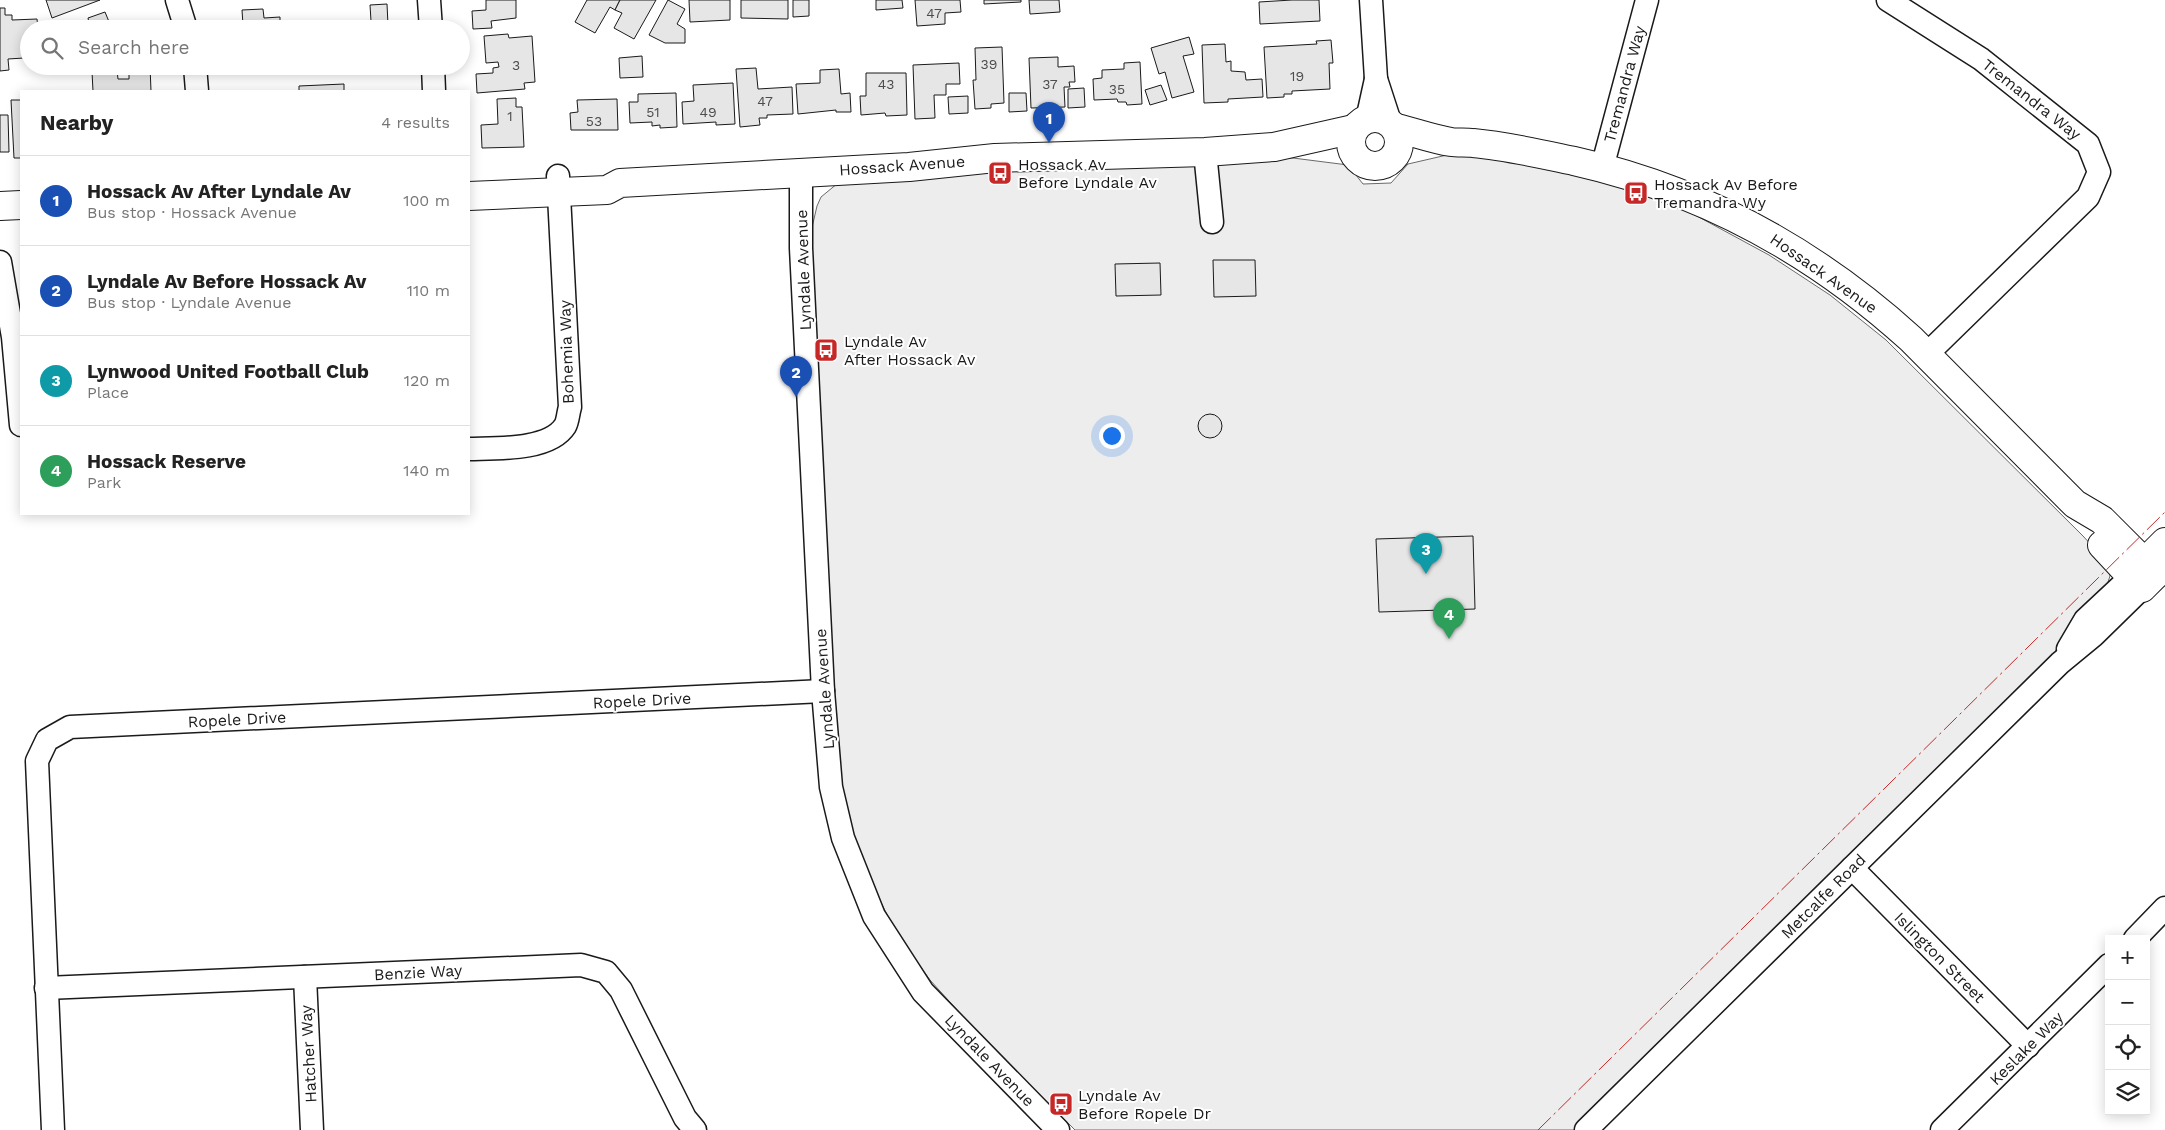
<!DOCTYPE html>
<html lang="en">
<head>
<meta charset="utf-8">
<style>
	body { margin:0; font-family:"Work Sans",sans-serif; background:#f2f2f2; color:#222 }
	.controls { position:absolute; right:15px; bottom:15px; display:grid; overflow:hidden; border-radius:0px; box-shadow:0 2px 12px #0003 }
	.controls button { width:45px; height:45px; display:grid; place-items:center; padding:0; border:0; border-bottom:1px solid #e0e0e0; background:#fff; color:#222; font:25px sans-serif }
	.you { position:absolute; left:1111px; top:435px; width:18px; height:18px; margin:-12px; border:4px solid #fff; border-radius:50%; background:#1a73e8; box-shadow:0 0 0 8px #1a73e833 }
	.badge { display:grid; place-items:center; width:32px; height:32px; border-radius:50%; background:#c62828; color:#fff; font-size:16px; font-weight:700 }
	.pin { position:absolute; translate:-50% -41px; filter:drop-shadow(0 1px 2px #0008) }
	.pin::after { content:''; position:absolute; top:26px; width:18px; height:15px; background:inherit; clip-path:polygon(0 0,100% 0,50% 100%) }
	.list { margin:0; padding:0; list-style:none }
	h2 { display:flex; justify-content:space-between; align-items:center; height:65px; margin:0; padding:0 20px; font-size:21px }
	h2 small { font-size:16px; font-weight:400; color:#767676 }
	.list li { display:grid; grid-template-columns:32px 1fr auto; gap:15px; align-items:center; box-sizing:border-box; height:90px; padding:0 20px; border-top:1px solid #e0e0e0 }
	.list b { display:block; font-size:19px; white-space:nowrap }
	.list p { margin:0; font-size:16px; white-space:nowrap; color:#767676 }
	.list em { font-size:16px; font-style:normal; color:#767676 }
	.icon { flex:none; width:28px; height:28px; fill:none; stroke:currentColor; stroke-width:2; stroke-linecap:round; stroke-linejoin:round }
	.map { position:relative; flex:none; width:2165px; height:1130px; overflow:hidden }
	.search { position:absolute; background:#fff; box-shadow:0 2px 12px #0003; left:20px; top:20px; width:450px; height:55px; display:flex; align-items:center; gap:12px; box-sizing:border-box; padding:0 18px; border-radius:28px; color:#767676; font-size:19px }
	.panel { position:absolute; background:#fff; box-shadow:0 2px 12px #0003; left:20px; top:90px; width:450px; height:425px; border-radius:0px }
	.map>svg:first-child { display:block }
	.built { fill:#ededed; stroke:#6a6a6a }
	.building { fill:#e6e6e6; stroke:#1a1a1a }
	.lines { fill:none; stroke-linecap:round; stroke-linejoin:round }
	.minor-casing { stroke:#1a1a1a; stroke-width:25 }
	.major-casing { stroke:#1a1a1a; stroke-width:30 }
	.minor { stroke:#fff; stroke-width:22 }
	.major { stroke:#fff; stroke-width:28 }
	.power { stroke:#c62828; stroke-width:1; stroke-dasharray:18 4 2.5 4; stroke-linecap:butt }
	.labels { text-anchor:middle; stroke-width:4; stroke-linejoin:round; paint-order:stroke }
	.number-label { font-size:14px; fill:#4d4d4d }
	.street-label { font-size:16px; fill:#1a1a1a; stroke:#fff }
	.poi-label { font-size:16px; fill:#1a1a1a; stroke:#fff; text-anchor:start }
</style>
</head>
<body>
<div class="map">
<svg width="2165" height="1130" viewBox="0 0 2165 1130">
	<rect width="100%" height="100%" fill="#fff"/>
	<polygon class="built" points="1447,155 1502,159 1600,180 1684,209 1769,255 1830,295 1886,340 2083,536 2108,563 2110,576 2105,591 2058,661 1574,1130 1075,1130 977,1032 930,980 895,931 870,880 854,837 842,788 833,687 810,236 817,206 821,197 838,183 1143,162 1293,158 1348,165 1363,184 1391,183 1408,164"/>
	<g class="building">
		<polygon points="46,0 100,0 52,18"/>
		<polygon points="486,0 516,0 516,18 491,21 492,28 473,29 472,11 486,10"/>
		<polygon points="587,0 620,0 615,10 610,7 595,33 575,22"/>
		<polygon points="620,0 656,0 634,39 614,28 622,13 615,10"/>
		<polygon points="668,0 685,9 677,24 685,29 685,43 665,43 649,35"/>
		<polygon points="689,0 730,0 730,20 690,22"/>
		<polygon points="741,0 788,0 788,19 741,18"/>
		<polygon points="793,0 809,0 809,16 793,17"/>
		<polygon points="876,0 902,0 903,8 876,10"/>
		<polygon points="915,0 960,0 961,12 945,13 945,24 917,26"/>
		<polygon points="984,0 1021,0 1021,2 984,4"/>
		<polygon points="1029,0 1059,0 1060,12 1030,14"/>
		<polygon points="1292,0 1319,0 1320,21 1260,24 1259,2"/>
		<polygon points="387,4 388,25 383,25 383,29 351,29 351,22 371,21 370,5"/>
		<polygon points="0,8 5,8 5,15 12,15 12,20 37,19 38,29 29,29 29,42 23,42 24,58 8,59 9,70 0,71"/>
		<polygon points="263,9 264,18 280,17 280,29 248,29 248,24 243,25 242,10"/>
		<polygon points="105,12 112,29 78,29 77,27 89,23 88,18"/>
		<polygon points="128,23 131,29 113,29"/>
		<polygon points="508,34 509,38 532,36 535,82 524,83 525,89 477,93 476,74 493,73 493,68 499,67 498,62 486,63 484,36"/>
		<polygon points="1189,37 1194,54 1183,56 1194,92 1172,98 1165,72 1159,74 1151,48"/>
		<polygon points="1331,40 1333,63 1329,63 1330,89 1292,91 1292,94 1284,94 1284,97 1267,98 1264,47 1317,44 1316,41"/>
		<polygon points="1225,44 1226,62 1231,61 1231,71 1245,72 1246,80 1262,79 1263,97 1228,99 1228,102 1204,103 1202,45"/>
		<polygon points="1002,47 1004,103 991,104 991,108 975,109 973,80 976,80 975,48"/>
		<polygon points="642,56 643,77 620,78 619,58"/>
		<polygon points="1058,57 1058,67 1074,66 1075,82 1069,82 1070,87 1064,87 1065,107 1031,108 1029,58"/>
		<polygon points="1140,62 1142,104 1127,105 1126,102 1118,102 1117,99 1094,100 1093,79 1102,78 1102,70 1124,69 1124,63"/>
		<polygon points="959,63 960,84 946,84 946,95 934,95 935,118 915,119 913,65"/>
		<polygon points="129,66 150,66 151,91 93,91 92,72 117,70 118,79 129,79"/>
		<polygon points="756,68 758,89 792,87 793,114 767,115 767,118 759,118 760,125 740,127 736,69"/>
		<polygon points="839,69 841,94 850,93 851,112 836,112 836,110 798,114 796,84 820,83 820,70"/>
		<polygon points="866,73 906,73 907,115 886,116 885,113 861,115 860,96 866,96"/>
		<polygon points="733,83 735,124 716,125 716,122 683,124 682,102 694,101 693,85"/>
		<polygon points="344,84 344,91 299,91 299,86"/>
		<polygon points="1161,85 1167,100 1150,105 1145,90"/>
		<polygon points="1084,88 1085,107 1068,108 1068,89"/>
		<polygon points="676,93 677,127 660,128 660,125 652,126 652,122 630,123 629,102 638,102 638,94"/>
		<polygon points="1009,93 1026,93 1027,111 1009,112"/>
		<polygon points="968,96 968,113 949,114 948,97"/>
		<polygon points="516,98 516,107 522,107 524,147 482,148 481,125 498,124 497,99"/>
		<polygon points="617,99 618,130 571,130 570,113 578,112 577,100"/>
		<polygon points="11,100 21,100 21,158 14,158"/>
		<polygon points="0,115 8,115 9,152 0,152"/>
		<polygon points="1213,260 1255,260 1256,296 1214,297"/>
		<polygon points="1160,263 1161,295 1116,296 1115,264"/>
		<circle cx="1210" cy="426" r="12"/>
		<polygon points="1473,536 1475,609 1379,612 1376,539"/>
	</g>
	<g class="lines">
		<g class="minor-casing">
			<g id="minor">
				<polyline points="177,0 186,29"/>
				<polyline points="429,0 431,29"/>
				<polyline points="1888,0 1981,59 2088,144 2099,172 2088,197 1927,354"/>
				<polyline points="195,66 197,91"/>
				<polyline points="433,66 434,91"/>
				<polyline points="1376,79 1390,122"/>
				<polyline points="1367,120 1376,79 1371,0"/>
				<polyline points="1205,152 1212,222"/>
				<polyline points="1602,168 1647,0"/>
				<polyline points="801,172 801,248 823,691 831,787 843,838 874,916 923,992 1058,1130"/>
				<polyline points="0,262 13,337 21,425"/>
				<path d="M469,449C495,448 549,451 565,426C568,421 568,413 570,407L558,176"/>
				<polyline points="2068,649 2085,620 2131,577"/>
				<polyline points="1852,868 2028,1046"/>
				<polyline points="2135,939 2165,908"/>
				<polyline points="305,977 312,1130"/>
				<polyline points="46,988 581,965 606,972 621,990 685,1118 695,1130"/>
				<polyline points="53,1130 37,761 47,740 70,727 823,691"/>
				<polyline points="1586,1130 2060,663 2094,635 2142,588"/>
				<polyline points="1942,1130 2109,965"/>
			</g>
		</g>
		<g class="major-casing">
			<g id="major">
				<circle cx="1375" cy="142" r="24"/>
				<path d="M1396,128C1414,132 1432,139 1451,142C1458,143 1466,142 1473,143C1507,146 1541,154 1574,161C1703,190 1813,250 1911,339L2075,504L2102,520L2156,574"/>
				<polyline points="469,196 607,190 620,183 909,167 995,158 1205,152 1274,147 1354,129"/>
				<polyline points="0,206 21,205"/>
				<polyline points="2102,545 2142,588 2165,565"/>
				<polyline points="2134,573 2165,542"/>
			</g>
		</g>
		<use href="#minor" class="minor"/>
		<use href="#major" class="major"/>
		<polyline class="power" points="1538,1130 2165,512"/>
	</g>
	<defs>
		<g id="bus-square" transform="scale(1.25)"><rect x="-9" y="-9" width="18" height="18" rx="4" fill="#c62828" stroke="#fff"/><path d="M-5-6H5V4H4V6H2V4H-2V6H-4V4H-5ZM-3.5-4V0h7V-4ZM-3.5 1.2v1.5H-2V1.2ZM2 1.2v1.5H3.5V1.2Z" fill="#fff"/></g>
	</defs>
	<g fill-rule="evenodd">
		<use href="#bus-square" x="1000" y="173"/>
		<use href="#bus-square" x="1636" y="193"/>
		<use href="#bus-square" x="826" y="350"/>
		<use href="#bus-square" x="1061" y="1104"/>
	</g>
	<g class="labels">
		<g class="number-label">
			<text x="934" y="18">47</text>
			<text x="989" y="69">39</text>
			<text x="516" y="70">3</text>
			<text x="1297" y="81">19</text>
			<text x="886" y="89">43</text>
			<text x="1050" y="89">37</text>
			<text x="1117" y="94">35</text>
			<text x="765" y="106">47</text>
			<text x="653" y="117">51</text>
			<text x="708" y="117">49</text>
			<text x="510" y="121">1</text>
			<text x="594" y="126">53</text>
		</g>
		<g class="street-label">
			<text transform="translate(1624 84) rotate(-75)" y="6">Tremandra Way</text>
			<text transform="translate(2032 99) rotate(38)" y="6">Tremandra Way</text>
			<text transform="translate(902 165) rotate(-4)" y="6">Hossack Avenue</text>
			<text transform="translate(803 270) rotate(-92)" y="6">Lyndale Avenue</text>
			<text transform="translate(1824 273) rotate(35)" y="6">Hossack Avenue</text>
			<text transform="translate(566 352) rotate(-92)" y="6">Bohemia Way</text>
			<text transform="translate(824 689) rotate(-94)" y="6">Lyndale Avenue</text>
			<text transform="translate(642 700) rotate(-3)" y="6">Ropele Drive</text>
			<text transform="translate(237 719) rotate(-3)" y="6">Ropele Drive</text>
			<text transform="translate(1823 896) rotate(-45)" y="6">Metcalfe Road</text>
			<text transform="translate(1940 957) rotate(45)" y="6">Islington Street</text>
			<text transform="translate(418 972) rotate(-3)" y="6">Benzie Way</text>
			<text transform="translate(2026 1048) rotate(-45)" y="6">Keslake Way</text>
			<text transform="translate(308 1054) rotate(-93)" y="6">Hatcher Way</text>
			<text transform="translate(990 1060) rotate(46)" y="6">Lyndale Avenue</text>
		</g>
		<g class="poi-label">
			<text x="1018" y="170">Hossack Av<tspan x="1018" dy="18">Before Lyndale Av</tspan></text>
			<text x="1654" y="190">Hossack Av Before<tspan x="1654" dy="18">Tremandra Wy</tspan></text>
			<text x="844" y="347">Lyndale Av<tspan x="844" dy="18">After Hossack Av</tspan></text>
			<text x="1078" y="1101">Lyndale Av<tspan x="1078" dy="18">Before Ropele Dr</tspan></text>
		</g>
	</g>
</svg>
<div class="controls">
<button>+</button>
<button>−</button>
<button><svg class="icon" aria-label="locate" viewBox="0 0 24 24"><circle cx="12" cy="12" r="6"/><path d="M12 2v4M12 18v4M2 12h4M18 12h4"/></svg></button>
<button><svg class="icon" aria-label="layers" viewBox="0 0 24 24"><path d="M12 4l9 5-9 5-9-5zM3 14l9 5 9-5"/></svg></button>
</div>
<div class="you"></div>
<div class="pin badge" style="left:1049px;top:143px;background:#1a4fb4">1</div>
<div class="pin badge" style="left:796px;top:397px;background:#1a4fb4">2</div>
<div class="pin badge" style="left:1426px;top:574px;background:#0f9aa8">3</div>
<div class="pin badge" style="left:1449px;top:639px;background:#2e9e5b">4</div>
<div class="search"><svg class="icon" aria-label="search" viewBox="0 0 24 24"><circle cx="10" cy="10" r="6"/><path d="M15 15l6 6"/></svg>Search here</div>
<section class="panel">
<h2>Nearby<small>4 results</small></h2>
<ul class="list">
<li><span class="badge" style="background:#1a4fb4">1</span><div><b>Hossack Av After Lyndale Av</b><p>Bus stop · Hossack Avenue</p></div><em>100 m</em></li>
<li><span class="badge" style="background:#1a4fb4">2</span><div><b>Lyndale Av Before Hossack Av</b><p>Bus stop · Lyndale Avenue</p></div><em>110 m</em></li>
<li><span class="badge" style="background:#0f9aa8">3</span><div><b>Lynwood United Football Club</b><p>Place</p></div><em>120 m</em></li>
<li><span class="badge" style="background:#2e9e5b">4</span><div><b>Hossack Reserve</b><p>Park</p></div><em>140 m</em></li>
</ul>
</section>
</div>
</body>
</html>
